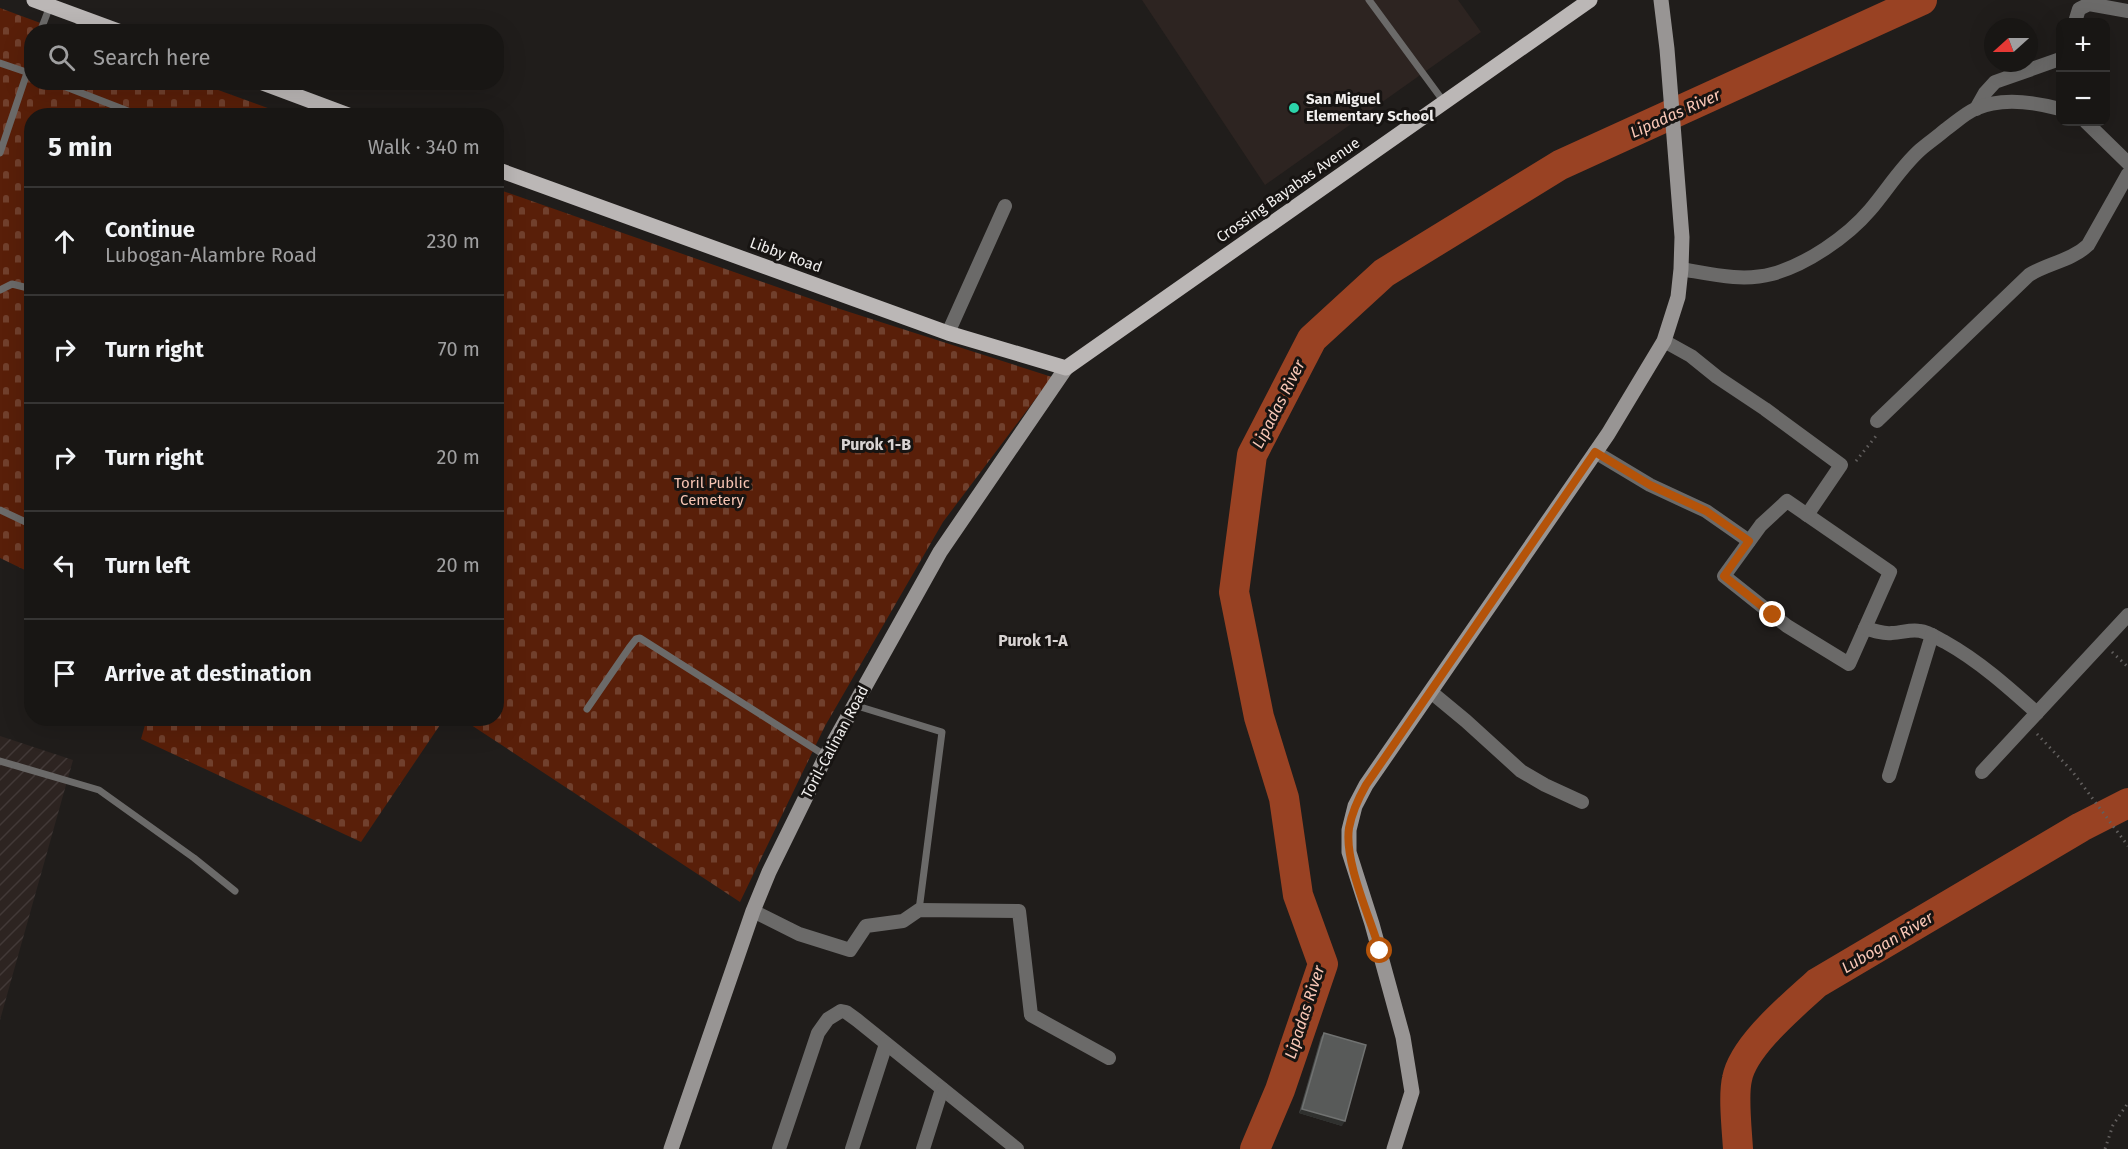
<!DOCTYPE html>
<html lang="en">
<head>
<meta charset="utf-8">
<style>
	body { margin:0; font-family:"Fira Sans",sans-serif; background:#252322; color:#f1f3f6 }
	.controls { position:absolute; right:18px; top:18px; display:grid; overflow:hidden; border-radius:12px; box-shadow:0 6px 24px #0002 }
	.controls button { width:54px; height:54px; display:grid; place-items:center; padding:0; border:0; border-bottom:2px solid #363534; background:#181614; color:#f1f3f6; font:30px sans-serif }
	.compass { position:absolute; left:1984px; top:18px; width:54px; height:54px; border-radius:50%; background:#181614; box-shadow:0 6px 24px #0002; rotate:249deg }
	.stop { position:absolute; width:18px; height:18px; margin:-14px; border:4px solid #b45309; border-radius:50%; background:#fff }
	.stop.end { background:#b45309; border-color:#fff; box-shadow:0 2px 6px #0008 }
	.list { margin:0; padding:0; list-style:none }
	h2 { display:flex; justify-content:space-between; align-items:center; height:78px; margin:0; padding:0 24px; font-size:26px }
	h2 small { font-size:20px; font-weight:400; color:#9f9fa0 }
	.list li { display:grid; grid-template-columns:39px 1fr auto; gap:18px; align-items:center; box-sizing:border-box; height:108px; padding:0 24px; border-top:2px solid #363534 }
	.list b { display:block; font-size:22px; white-space:nowrap }
	.list p { margin:0; font-size:20px; white-space:nowrap; color:#9f9fa0 }
	.list em { font-size:20px; font-style:normal; color:#9f9fa0 }
	.icon { flex:none; width:33px; height:33px; fill:none; stroke:currentColor; stroke-width:2; stroke-linecap:round; stroke-linejoin:round }
	.map { position:relative; flex:none; width:2128px; height:1149px; overflow:hidden }
	.search { position:absolute; background:#181614; box-shadow:0 6px 24px #0002; left:24px; top:24px; width:480px; height:66px; display:flex; align-items:center; gap:15px; box-sizing:border-box; padding:0 21px; border-radius:24px; color:#9f9fa0; font-size:22px }
	.panel { position:absolute; background:#181614; box-shadow:0 6px 24px #0002; left:24px; top:108px; width:480px; height:618px; border-radius:24px }
	.map>svg:first-child { display:block }
	.built { fill:#2d2421 }
	.industrial { fill:url(#industrial-furrows) }
	.cemetery { fill:url(#cemetery-stones) }
	.lines { fill:none; stroke-linecap:round; stroke-linejoin:round }
	.river { stroke:#994223; stroke-width:30 }
	.path { stroke:#625f5e; stroke-width:3; stroke-dasharray:1.5 4.5; stroke-linecap:butt }
	.lane { stroke:#6b6a69; stroke-width:7 }
	.street { stroke:#6b6a69; stroke-width:14 }
	.secondary { stroke:#989594; stroke-width:15 }
	.primary { stroke:#bbb7b6; stroke-width:15 }
	.wall { fill:#464948 }
	.shaded-wall { fill:#2f302e }
	.building { fill:#585a59; stroke:#707271; stroke-width:1.5 }
	.route { stroke:#b45309; stroke-width:8 }
	.poi-dot { fill:#2cd5ab; stroke:#171412; stroke-width:2 }
	.labels { text-anchor:middle; stroke-width:6; stroke-linejoin:round; paint-order:stroke }
	.poi-label { font-size:15px; font-weight:bold; fill:#f1efee; stroke:#171412; text-anchor:start }
	.street-label { font-size:15px; fill:#f1efee; stroke:#171412 }
	.park-label { font-size:15px; fill:#f5c3b2; stroke:#171412 }
	.water-label { font-size:16px; font-style:italic; fill:#f9c7b6; stroke:#171412 }
	.neighbourhood-label { font-size:16px; font-weight:bold; fill:#d8d3d2; stroke:#171412 }
</style>
</head>
<body>
<div class="map">
<svg width="2128" height="1149" viewBox="0 0 2128 1149">
	<defs>
		<pattern id="industrial-furrows" width="10" height="10" patternUnits="userSpaceOnUse" patternTransform="scale(1.5)"><rect width="10" height="10" fill="#2d2421"/><path d="M-1 1l2-2M0 10L10 0M9 11l2-2" fill="none" stroke="#423937"/></pattern>
		<pattern id="cemetery-stones" width="16" height="16" patternUnits="userSpaceOnUse" patternTransform="scale(1.5)"><rect width="16" height="16" fill="#591f09"/><path d="M2 7V4a2 2 0 0 1 4 0v3zM10 15v-3a2 2 0 0 1 4 0v3z" fill="#71402d"/></pattern>
	</defs>
	<rect width="100%" height="100%" fill="#201d1b"/>
	<polygon class="built" points="1142,0 1458,0 1481,32 1265,185"/>
	<polygon class="industrial" points="0,736 73,760 0,1020"/>
	<g class="cemetery">
		<polygon points="0,8 62,31 32,32 32,82 199,83 287,115 32,116 31,573 0,558"/>
		<polygon points="497,189 840,309 1052,377 943,522 825,726 740,902 462,719 496,718"/>
		<polygon points="147,718 444,718 444,719 361,842 141,739"/>
	</g>
	<g class="lines">
		<g class="river">
			<polyline points="1255,1149 1280,1090 1323,964 1298,895 1284,798 1259,717 1234,592 1252,455 1312,339 1384,273 1560,165 1922,0"/>
			<path d="M1738,1149C1737,1131 1733,1096 1737,1079C1743,1046 1793,1005 1817,983L2081,827L2128,803"/>
		</g>
		<g class="path">
			<polyline points="1856,461 1876,436"/>
			<polyline points="2112,652 2128,667"/>
			<polyline points="2037,734 2072,771 2128,846"/>
			<polyline points="2105,1149 2113,1125 2128,1103"/>
		</g>
		<g class="lane">
			<polyline points="1369,0 1444,102"/>
			<polyline points="40,32 50,6"/>
			<polyline points="76,32 82,17"/>
			<polyline points="0,63 32,74"/>
			<polyline points="53,82 141,116"/>
			<polyline points="0,153 32,58"/>
			<polyline points="0,290 12,284 32,289"/>
			<polyline points="0,510 32,525"/>
			<polyline points="854,705 942,732 919,910"/>
			<polyline points="587,709 629,648 636,639 640,638 826,756"/>
			<polyline points="0,761 99,790 194,858 235,891"/>
		</g>
		<g class="street">
			<polyline points="2075,22 2079,9 2089,4 2128,11"/>
			<polyline points="1976,109 1985,93 1995,82 2060,59"/>
			<polyline points="2086,122 2128,163"/>
			<path d="M1681,269C1711,274 1742,282 1772,274C1806,265 1847,237 1870,210C1887,190 1901,167 1920,150C1928,143 1937,137 1945,130C1955,123 1964,114 1975,109C2001,97 2034,102 2060,109"/>
			<polyline points="948,333 1005,206"/>
			<polyline points="1664,341 1691,356 1717,377 1765,409 1841,465 1807,515"/>
			<path d="M1877,421L2029,275C2048,263 2071,261 2088,245L2128,174"/>
			<polyline points="1595,452 1650,485 1706,511 1749,541"/>
			<polygon points="1787,501 1890,572 1849,664 1787,626 1724,576 1761,525"/>
			<path d="M1865,628C1874,631 1883,634 1892,633C1902,633 1910,629 1920,631C1929,632 1937,638 1945,642C1979,661 2008,687 2037,713"/>
			<polyline points="1431,692 1466,721 1521,771 1545,785 1582,802"/>
			<polyline points="1982,772 2128,615"/>
			<polyline points="1889,776 1932,635"/>
			<polyline points="753,911 799,934 850,950 866,926 903,921 919,910 1019,911 1031,1015 1109,1058"/>
			<polyline points="779,1149 818,1033 828,1019 841,1011 846,1012 857,1020 1017,1149"/>
			<polyline points="852,1149 886,1044"/>
			<polyline points="923,1149 942,1089"/>
		</g>
		<g class="secondary">
			<polyline points="671,1149 753,911 769,872 826,756 940,552 1066,368"/>
			<polyline points="1394,1149 1412,1092 1403,1037 1372,924 1349,852 1349,830 1355,806 1366,785 1608,434 1664,341 1678,297 1681,269 1682,237 1667,49 1661,0"/>
		</g>
		<g class="primary">
			<polyline points="34,0 121,32"/>
			<polyline points="260,82 351,116"/>
			<polyline points="496,169 948,333 1066,368 1590,0"/>
		</g>
	</g>
	<polygon class="wall" points="1324,1033 1342,1126 1299,1113 1321,1037"/>
	<polygon class="shaded-wall" points="1302,1109 1345,1121 1342,1126 1299,1113"/>
	<polygon class="building" points="1324,1033 1366,1045 1345,1121 1302,1109"/>
	<g class="lines">
		<path class="route" d="M1380,951C1370,917 1344,862 1349,828C1352,812 1358,799 1366,785L1595,452L1650,485L1706,511L1749,541L1724,576L1773,615"/>
	</g>
	<circle class="poi-dot" cx="1294" cy="108" r="6"/>
	<g class="labels">
		<g class="poi-label">
			<text x="1306" y="104">San Miguel<tspan x="1306" dy="17">Elementary School</tspan></text>
		</g>
		<g class="street-label">
			<text transform="translate(1288 190) rotate(-35)" y="5">Crossing Bayabas Avenue</text>
			<text transform="translate(786 255) rotate(20)" y="5">Libby Road</text>
			<text transform="translate(835 742) rotate(-62)" y="5">Toril-Calinan Road</text>
		</g>
		<g class="park-label">
			<text x="712" y="488">Toril Public<tspan x="712" dy="17">Cemetery</tspan></text>
		</g>
		<g class="water-label">
			<text transform="translate(1675 113) rotate(-24)" y="6">Lipadas River</text>
			<text transform="translate(1278 404) rotate(-63)" y="6">Lipadas River</text>
			<text transform="translate(1887 942) rotate(-31)" y="6">Lubogan River</text>
			<text transform="translate(1304 1012) rotate(-72)" y="6">Lipadas River</text>
		</g>
		<g class="neighbourhood-label">
			<text x="876" y="450">Purok 1-B</text>
			<text x="1033" y="646">Purok 1-A</text>
		</g>
	</g>
</svg>
<div class="controls">
<button>+</button>
<button>−</button>
</div>
<svg class="compass" viewBox="-18 -18 36 36"><path d="M0-13l5 13h-10z" fill="#e53935"/><path d="M0 13l5-13h-10z" fill="#9f9fa0"/></svg>
<div class="stop" style="left:1380px;top:951px"></div>
<div class="stop end" style="left:1773px;top:615px"></div>
<div class="search"><svg class="icon" aria-label="search" viewBox="0 0 24 24"><circle cx="10" cy="10" r="6"/><path d="M15 15l6 6"/></svg>Search here</div>
<section class="panel">
<h2>5 min<small>Walk · 340 m</small></h2>
<ul class="list">
<li><svg class="icon" aria-label="ahead" viewBox="0 0 24 24"><path d="M12 20V5M6 11l6-6 6 6"/></svg><div><b>Continue</b><p>Lubogan-Alambre Road</p></div><em>230 m</em></li>
<li><svg class="icon" aria-label="right" viewBox="0 0 24 24"><path d="M7 20v-9h11M14 6l5 5-5 5"/></svg><div><b>Turn right</b></div><em>70 m</em></li>
<li><svg class="icon" aria-label="right" viewBox="0 0 24 24"><path d="M7 20v-9h11M14 6l5 5-5 5"/></svg><div><b>Turn right</b></div><em>20 m</em></li>
<li><svg class="icon" aria-label="left" viewBox="0 0 24 24"><path d="M17 20v-9H6M10 6l-5 5 5 5"/></svg><div><b>Turn left</b></div><em>20 m</em></li>
<li><svg class="icon" aria-label="arrive" viewBox="0 0 24 24"><path d="M6 21V4h12l-3 4 3 4H6"/></svg><div><b>Arrive at destination</b></div></li>
</ul>
</section>
</div>
</body>
</html>
